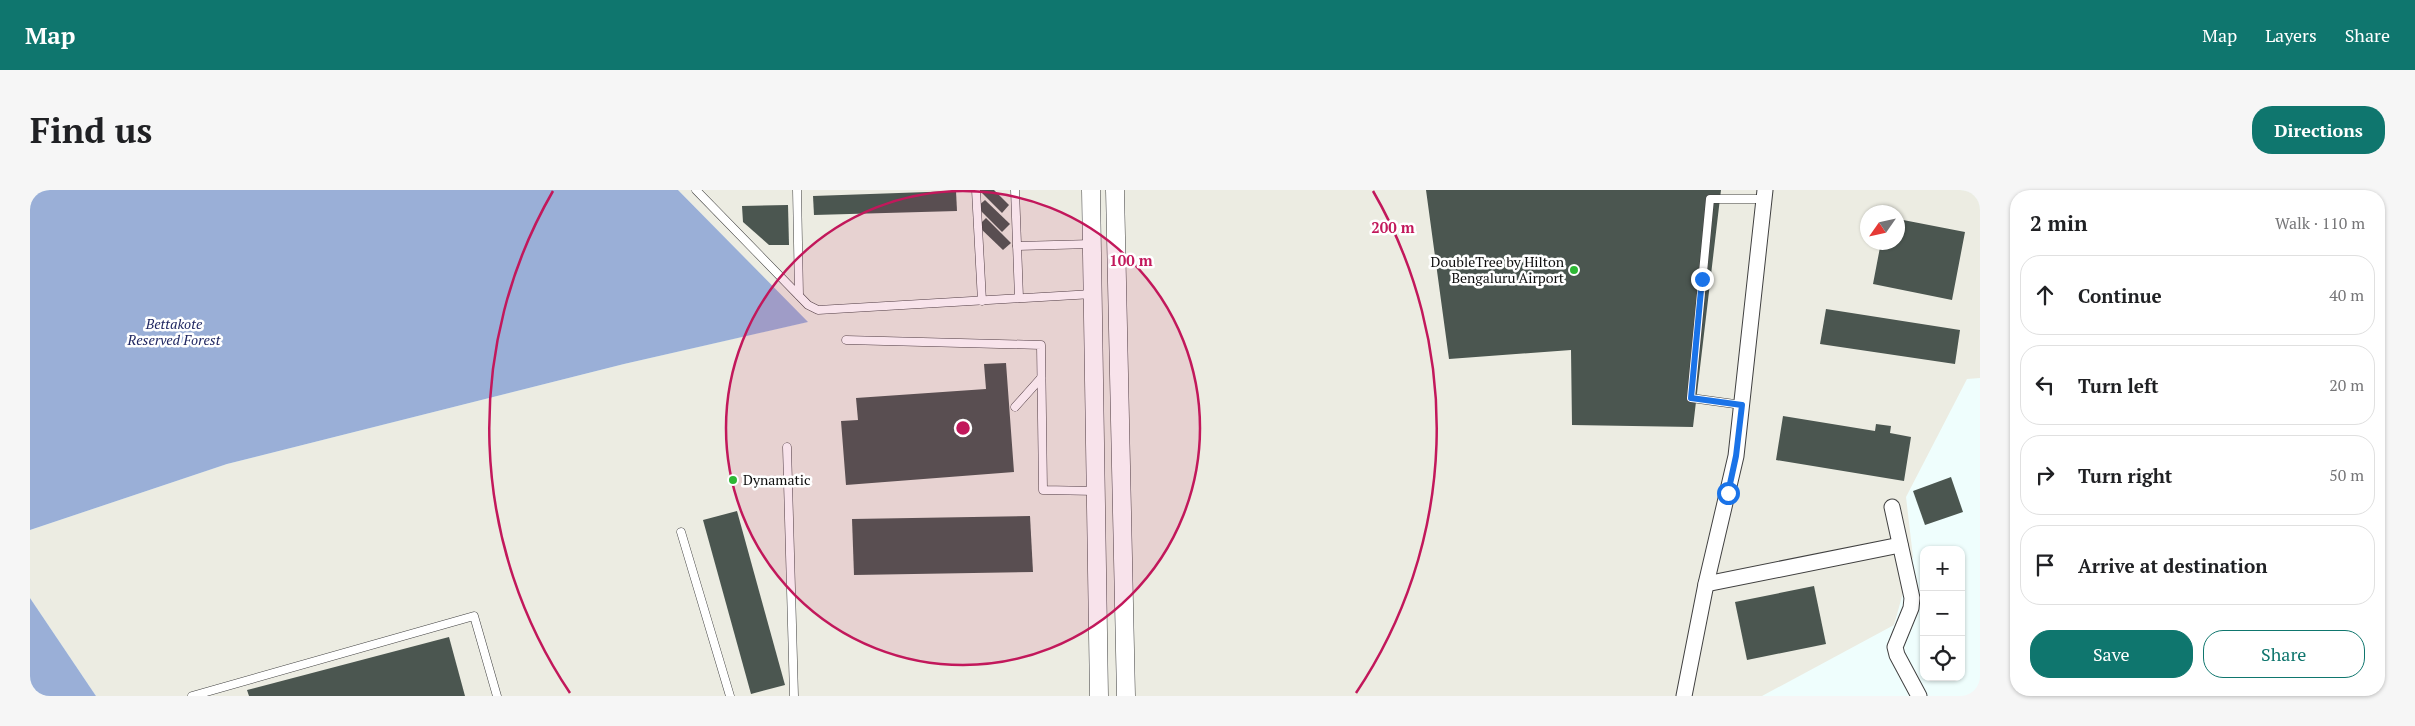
<!DOCTYPE html>
<html lang="en">
<head>
<meta charset="utf-8">
<style>
	body { margin:0; font-family:"PT Serif",serif; background:#f6f6f6; color:#202124 }
	.controls { position:absolute; right:15px; bottom:15px; display:grid; overflow:hidden; border-radius:10px; box-shadow:0 1px 4px #0004 }
	.controls button { width:45px; height:45px; display:grid; place-items:center; padding:0; border:0; border-bottom:1px solid #e0e0e0; background:#fff; color:#202124; font:25px sans-serif }
	.compass { position:absolute; left:1830px; top:15px; width:45px; height:45px; border-radius:50%; background:#fff; box-shadow:0 1px 4px #0004; rotate:236deg }
	.stop { position:absolute; width:15px; height:15px; margin:-11px; border:4px solid #1a73e8; border-radius:50%; background:#fff }
	.stop.end { background:#1a73e8; border-color:#fff; box-shadow:0 1px 5px #0008 }
	.list { margin:0; padding:0; list-style:none }
	h2 { display:flex; justify-content:space-between; align-items:center; height:65px; margin:0; padding:0 20px; font-size:21px }
	h2 small { font-size:16px; font-weight:400; color:#757577 }
	.list li { display:grid; grid-template-columns:32px 1fr auto; gap:15px; align-items:center; box-sizing:border-box; height:80px; margin:0 10px 10px; padding:0 10px; border:1px solid #e0e0e0; border-radius:20px }
	.list b { display:block; font-size:19px; white-space:nowrap }
	.list em { font-size:16px; font-style:normal; color:#757577 }
	.actions { display:flex; gap:10px; padding:15px 20px }
	.actions a { flex:1; padding:11px 0; border:1px solid #0f766e; border-radius:20px; text-align:center; font-size:18px; color:#0f766e }
	.actions .main { background:#0f766e; color:#fff }
	.icon { flex:none; width:28px; height:28px; fill:none; stroke:currentColor; stroke-width:2; stroke-linecap:round; stroke-linejoin:round }
	.map { position:relative; flex:none; width:1950px; height:506px; overflow:hidden; border-radius:20px }
	header { display:flex; align-items:center; gap:30px; box-sizing:border-box; height:70px; padding:0 25px; background:#0f766e; color:#fff }
	header strong { font-size:24px }
	nav { display:flex; gap:28px; margin-inline-start:auto; font-size:18px }
	.intro { display:flex; align-items:center; justify-content:space-between; box-sizing:border-box; height:120px; padding:0 30px }
	h1 { margin:0; font-size:35px }
	.button { padding:12px 22px; border-radius:20px; background:#0f766e; color:#fff; font-size:18px; font-weight:700 }
	main { display:flex; gap:30px; padding:0 30px }
	aside { flex:1; background:#fff; border-radius:20px; box-shadow:0 1px 4px #0004 }
	.map>svg:first-child { display:block }
	.industrial { fill:#ecece2; fill-rule:evenodd }
	.forest { fill:#9aafd7 }
	.building { fill:#4b5650 }
	.lines { fill:none; stroke-linecap:round; stroke-linejoin:round }
	.service-casing { stroke:#414141; stroke-width:9 }
	.minor-casing { stroke:#414141; stroke-width:17 }
	.tertiary-casing { stroke:#414141; stroke-width:19 }
	.service { stroke:#fff; stroke-width:8 }
	.minor { stroke:#fff; stroke-width:15 }
	.tertiary { stroke:#fff; stroke-width:18 }
	.route { stroke:#1a73e8; stroke-width:6 }
	.ring { fill:none; stroke:#c2185b; stroke-width:2.5 }
	.poi-dot { fill:#2db734; stroke:#fff; stroke-width:2 }
	.labels { text-anchor:middle; stroke-width:5; stroke-linejoin:round; paint-order:stroke }
	.poi-label { font-size:14px; fill:#0e0e0e; stroke:#fff; text-anchor:end }
	.park-label { font-size:14px; font-style:italic; fill:#212862; stroke:#fff }
	.centre { fill:#c2185b; stroke:#fff; stroke-width:2.5 }
	.ring-label { font-size:15px; text-anchor:middle; font-weight:bold; fill:#c2185b; stroke:#fff; stroke-width:5; stroke-linejoin:round; paint-order:stroke }
</style>
</head>
<body>
<header>
<strong>Map</strong>
<nav><a>Map</a><a>Layers</a><a>Share</a></nav>
</header>
<div class="intro"><h1>Find us</h1><a class="button">Directions</a></div>
<main>
<div class="map">
<svg width="1950" height="506" viewBox="0 0 1950 506">
	<rect width="100%" height="100%" fill="#effefd"/>
	<path class="industrial" d="M648,0H1950V188L1937,189L1876,307L1883,367L1864,435L1732,506H66L0,408V340L197,274L594,174L777,132ZM1838,22H1868V52H1838Z"/>
	<g class="forest">
		<polygon points="0,0 648,0 778,132 594,174 197,274 0,340"/>
		<polygon points="0,408 66,506 2,506 0,501"/>
	</g>
	<g class="building">
		<polygon points="949,0 964,0 979,15 972,23"/>
		<polygon points="1396,0 1691,0 1663,237 1542,235 1541,160 1419,169"/>
		<polygon points="926,1 927,21 784,25 783,6"/>
		<polygon points="955,10 980,34 972,42 947,17"/>
		<polygon points="758,15 759,55 739,55 713,32 712,16"/>
		<polygon points="956,28 981,53 973,60 948,36"/>
		<polygon points="1868,29 1935,42 1922,110 1843,94 1851,52 1868,52"/>
		<polygon points="1796,119 1930,140 1925,174 1790,154"/>
		<polygon points="976,173 984,282 816,295 811,231 828,230 826,208 956,199 954,174"/>
		<polygon points="1753,226 1845,241 1846,234 1861,236 1860,243 1881,247 1874,291 1746,270"/>
		<polygon points="1921,287 1933,322 1895,335 1883,301"/>
		<polygon points="707,321 755,495 721,504 673,330"/>
		<polygon points="1000,326 1003,382 824,385 822,329"/>
		<polygon points="1784,396 1796,454 1717,470 1705,412"/>
		<polygon points="419,447 435,506 219,506 217,500"/>
	</g>
	<g class="lines">
		<g class="service-casing">
			<g id="service">
				<polyline points="666,0 778,115 788,120 1063,104"/>
				<polyline points="767,0 769,105"/>
				<polyline points="946,0 952,111"/>
				<polyline points="985,0 989,108"/>
				<polyline points="987,56 1062,54"/>
				<polyline points="816,150 1011,155 1013,300 1066,301"/>
				<polyline points="1712,215 1661,208 1680,9 1734,9"/>
				<polyline points="985,217 1011,188"/>
				<polyline points="757,257 764,506"/>
				<polyline points="651,342 700,506"/>
				<polyline points="162,506 444,426 467,506"/>
			</g>
		</g>
		<g class="minor-casing">
			<g id="minor">
				<polyline points="1862,317 1882,408 1881,418 1865,457 1867,465 1889,506"/>
				<polyline points="1676,394 1870,355"/>
				<polyline points="1654,506 1676,394 1706,266 1735,0"/>
			</g>
		</g>
		<g class="tertiary-casing">
			<g id="tertiary">
				<polyline points="1061,0 1069,506"/>
				<polyline points="1085,0 1096,506"/>
			</g>
		</g>
		<use href="#service" class="service"/>
		<use href="#minor" class="minor"/>
		<use href="#tertiary" class="tertiary"/>
	</g>
	<g class="lines">
		<polyline class="route" points="1672,89 1661,208 1712,215 1706,266 1698,303"/>
	</g>
	<circle cx="933" cy="238" r="237" fill="#c2185b" fill-opacity=".12"/>
	<g class="ring">
		<circle cx="933" cy="238" r="237"/>
		<path d="M540 503A474 474 0 0 1 523 1M1343 1A474 474 0 0 1 1326 503"/>
	</g>
	<g class="poi-dot">
		<circle cx="1544" cy="80" r="5"/>
		<circle cx="703" cy="290" r="5"/>
	</g>
	<g class="labels">
		<g class="poi-label">
			<text x="1534" y="77">DoubleTree by Hilton<tspan x="1534" dy="16">Bengaluru Airport</tspan></text>
			<text x="713" y="295" text-anchor="start">Dynamatic</text>
		</g>
		<g class="park-label">
			<text x="144" y="139">Bettakote<tspan x="144" dy="16">Reserved Forest</tspan></text>
		</g>
	</g>
	<circle cx="933" cy="238" r="8" class="centre"/>
	<g class="ring-label">
		<text x="1363" y="43">200 m</text>
		<text x="1101" y="76">100 m</text>
	</g>
</svg>
<div class="controls">
<button>+</button>
<button>−</button>
<button><svg class="icon" aria-label="locate" viewBox="0 0 24 24"><circle cx="12" cy="12" r="6"/><path d="M12 2v4M12 18v4M2 12h4M18 12h4"/></svg></button>
</div>
<svg class="compass" viewBox="-18 -18 36 36"><path d="M0-13l5 13h-10z" fill="#e53935"/><path d="M0 13l5-13h-10z" fill="#757577"/></svg>
<div class="stop" style="left:1698px;top:303px"></div>
<div class="stop end" style="left:1672px;top:89px"></div>
</div>
<aside>
<h2>2 min<small>Walk · 110 m</small></h2>
<ul class="list">
<li><svg class="icon" aria-label="ahead" viewBox="0 0 24 24"><path d="M12 20V5M6 11l6-6 6 6"/></svg><div><b>Continue</b></div><em>40 m</em></li>
<li><svg class="icon" aria-label="left" viewBox="0 0 24 24"><path d="M17 20v-9H6M10 6l-5 5 5 5"/></svg><div><b>Turn left</b></div><em>20 m</em></li>
<li><svg class="icon" aria-label="right" viewBox="0 0 24 24"><path d="M7 20v-9h11M14 6l5 5-5 5"/></svg><div><b>Turn right</b></div><em>50 m</em></li>
<li><svg class="icon" aria-label="arrive" viewBox="0 0 24 24"><path d="M6 21V4h12l-3 4 3 4H6"/></svg><div><b>Arrive at destination</b></div></li>
</ul>
<div class="actions"><a class="main">Save</a><a>Share</a></div>
</aside>
</main>
</body>
</html>
